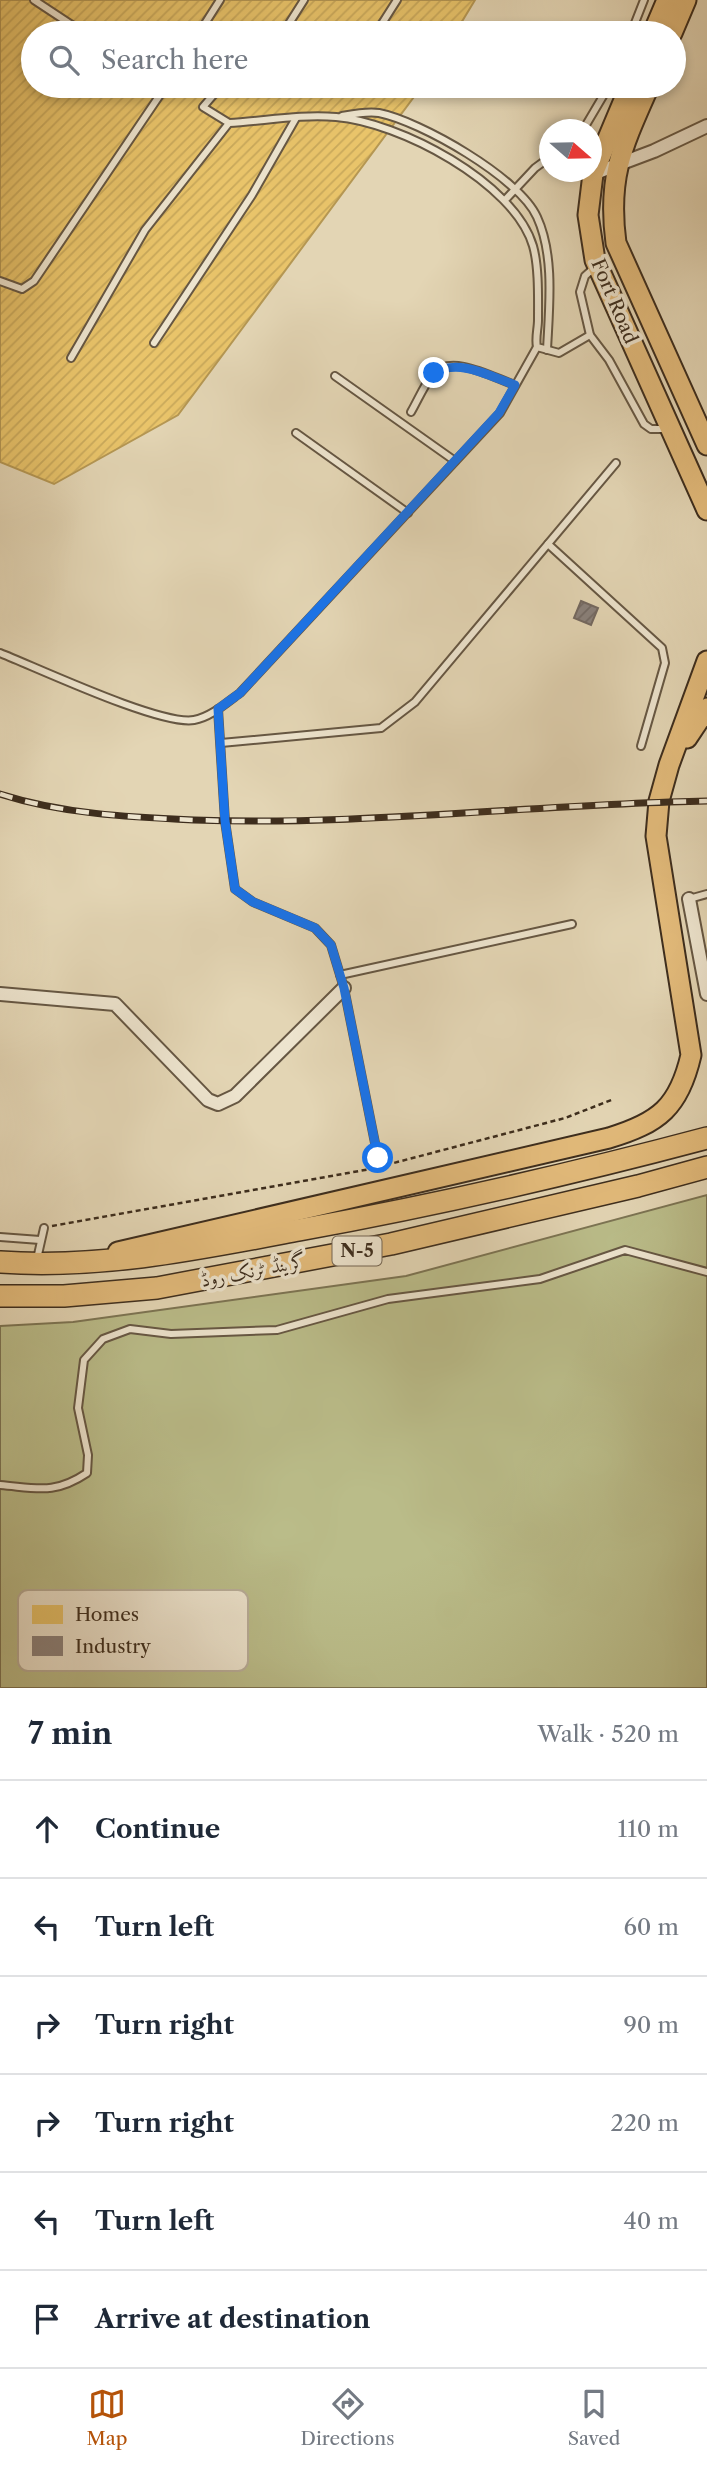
<!DOCTYPE html>
<html lang="en">
<head>
<meta charset="utf-8">
<style>
	body { margin:0; font-family:"Libre Caslon Text",Amiri,serif; background:#f6f6f7; color:#1f2937 }
	.compass { position:absolute; left:539px; top:119px; width:63px; height:63px; border-radius:50%; background:#fff; box-shadow:0 4px 10px #0003; rotate:110deg }
	.stop { position:absolute; width:21px; height:21px; margin:-16px; border:5px solid #1a73e8; border-radius:50%; background:#fff }
	.stop.end { background:#1a73e8; border-color:#fff; box-shadow:0 2px 7px #0008 }
	.list { margin:0; padding:0; list-style:none }
	h2 { display:flex; justify-content:space-between; align-items:center; height:91px; margin:0; padding:0 28px; font-size:30px }
	h2 small { font-size:23px; font-weight:400; color:#747a83 }
	.list li { display:grid; grid-template-columns:46px 1fr auto; gap:21px; align-items:center; box-sizing:border-box; height:98px; padding:0 28px; border-top:2px solid #e0e1e3 }
	.list b { display:block; font-size:26px; white-space:nowrap }
	.list em { font-size:23px; font-style:normal; color:#747a83 }
	.icon { flex:none; width:38px; height:38px; fill:none; stroke:currentColor; stroke-width:2; stroke-linecap:round; stroke-linejoin:round }
	.map { position:relative; flex:none; width:707px; height:1688px; overflow:hidden }
	.search { position:absolute; background:#fff; box-shadow:0 4px 10px #0003; left:21px; right:21px; top:21px; height:77px; display:flex; align-items:center; gap:18px; box-sizing:border-box; padding:0 24px; border-radius:38px; color:#747a83; font-size:26px }
	.sheet { height:679px; background:#fff }
	nav { display:flex; justify-content:space-around; align-items:center; box-sizing:border-box; height:98px; border-top:2px solid #e0e1e3; background:#fff; font-size:19px; color:#747a83 }
	nav a { display:grid; justify-items:center; gap:4px }
	nav .on { color:#b45309 }
	.map>svg:first-child { display:block }
	.grass { fill:#babc89; stroke:#7c7453; stroke-width:2 }
	.homes { fill:url(#homes-hatch); stroke:#b59753; stroke-width:2 }
	.industry { fill:url(#industry-hatch); stroke:#736860; stroke-width:2 }
	.lines { fill:none; stroke-linecap:round; stroke-linejoin:round }
	.service-casing { stroke:#665743; stroke-width:10 }
	.minor-casing { stroke:#665743; stroke-width:16 }
	.primary-casing { stroke:#3d2d1d; stroke-width:23 }
	.trunk-casing { stroke:#3d2d1d; stroke-width:24 }
	.path { stroke:#3d2d1d; stroke-width:2.5; stroke-dasharray:5 3.5; stroke-linecap:butt }
	.service { stroke:#ede4ce; stroke-width:6 }
	.minor { stroke:#ede4ce; stroke-width:12 }
	.primary { stroke:#e2ba7a; stroke-width:19 }
	.trunk { stroke:#e2ba7a; stroke-width:21 }
	.rail-casing { stroke:#3d2d1d; stroke-width:7 }
	.rail { stroke:#ede4ce; stroke-width:4.5; stroke-dasharray:13; stroke-linecap:butt }
	.route { stroke:#1a73e8; stroke-width:9 }
	.labels { text-anchor:middle; stroke-width:7; stroke-linejoin:round; paint-order:stroke }
	.shield { fill:#ede4ce; stroke:#726452; stroke-width:2 }
	.shield-label { font-size:18px; font-weight:bold; fill:#3d2d1d }
	.street-label { font-size:19px; fill:#3d2d1d; stroke:#ede4ce }
	.key { fill:#ede4ce; stroke:#b8ad99; stroke-width:2 }
	.key-label { font-size:19px; fill:#3d2d1d }
</style>
</head>
<body>
<div class="map">
<svg width="707" height="1688" viewBox="0 0 707 1688">
	<defs>
		<pattern id="homes-hatch" width="6" height="6" patternUnits="userSpaceOnUse" patternTransform="scale(1.75)"><rect width="6" height="6" fill="#e9c46a"/><path d="M-1 1l2-2M0 6l6-6M5 7l2-2" fill="none" stroke="#c9a95b"/></pattern>
		<pattern id="industry-hatch" width="6" height="6" patternUnits="userSpaceOnUse" patternTransform="scale(1.75)"><rect width="6" height="6" fill="#8a817c"/><path d="M-1 1l2-2M0 6l6-6M5 7l2-2" fill="none" stroke="#726a65"/></pattern>
	</defs>
	<rect width="100%" height="100%" fill="#e3d5b4"/>
	<filter id="stains"><feTurbulence type="fractalNoise" baseFrequency=".00286" numOctaves="4"/><feColorMatrix values="0 0 0 0 .2 0 0 0 0 .09 0 0 0 0 .02 0 0 0 .5 -.17"/></filter>
	<radialGradient id="worn" r=".72"><stop offset=".6" stop-color="#630" stop-opacity="0"/><stop offset="1" stop-color="#630" stop-opacity=".3"/></radialGradient>
	<polygon class="grass" points="707,1195 707,1688 0,1688 0,1326 73,1322 406,1276"/>
	<polygon class="homes" points="0,0 475,0 455,33 33,33 33,86 422,86 178,415 54,484 0,462"/>
	<polygon class="industry" points="581,601 598,608 591,625 574,618"/>
	<g class="lines">
		<g class="service-casing">
			<g id="service">
				<polyline points="34,0 84,33"/>
				<polyline points="199,33 220,0"/>
				<polyline points="283,33 304,0"/>
				<polyline points="376,33 397,0"/>
				<polyline points="631,33 644,0"/>
				<polyline points="221,86 203,107 229,123"/>
				<path d="M342,116C353,114 367,111 379,113C420,121 520,178 537,217C555,256 549,308 547,350"/>
				<polyline points="583,130 609,86"/>
				<polyline points="505,200 535,168 550,157"/>
				<polyline points="595,267 585,276 580,292 590,335 609,360 644,424 651,429 669,429"/>
				<polyline points="0,281 22,289 34,281 166,86"/>
				<polyline points="154,343 252,195 296,118"/>
				<path d="M71,358L145,230L229,123C264,121 301,114 336,117C399,122 514,182 533,246C539,267 538,298 538,320C538,329 535,338 537,347L559,353L590,335"/>
				<polyline points="335,376 455,461"/>
				<path d="M411,412C418,400 424,385 433,374C451,353 494,378 515,385"/>
				<polyline points="296,433 408,513"/>
				<polyline points="548,544 662,648 665,663 641,746"/>
				<path d="M0,653C38,668 161,726 194,720C211,717 226,703 240,693L500,413L537,347"/>
				<polyline points="218,709 225,821 235,889 253,902 315,928 331,945 344,988 378,1158"/>
				<polyline points="221,743 381,728 415,702 616,463"/>
				<polyline points="689,899 707,894"/>
				<polyline points="340,975 572,924"/>
				<polyline points="0,1237 40,1240"/>
				<polyline points="37,1259 44,1228"/>
				<path d="M0,1485C37,1488 54,1495 87,1473L88,1455L78,1408L84,1360L103,1339L130,1329L171,1334L277,1330L388,1299L540,1279L625,1250L707,1272"/>
			</g>
		</g>
		<g class="minor-casing">
			<g id="minor">
				<polyline points="593,174 654,151 707,126"/>
				<polyline points="689,899 707,994"/>
				<polyline points="0,994 115,1004 208,1100 218,1104 235,1096 344,988"/>
			</g>
		</g>
		<g class="primary-casing">
			<g id="primary">
				<polyline points="653,33 667,0"/>
				<polyline points="672,33 686,0"/>
				<polyline points="630,86 593,174 588,215 595,260 707,510"/>
				<path d="M649,86C623,145 607,176 616,243L707,445"/>
				<polyline points="687,738 707,708"/>
				<path d="M118,1252L609,1138C659,1123 679,1107 691,1055L656,836L659,801L669,765L707,661"/>
			</g>
		</g>
		<g class="trunk-casing">
			<g id="trunk">
				<path d="M0,1262C102,1269 199,1249 299,1230C436,1205 572,1174 707,1138"/>
				<polyline points="0,1296 64,1296 157,1288 391,1244 638,1186 707,1167"/>
			</g>
		</g>
		<g class="path">
			<polyline points="386,1165 565,1118 614,1099"/>
			<polyline points="52,1226 376,1168"/>
		</g>
		<use href="#service" class="service"/>
		<use href="#minor" class="minor"/>
		<use href="#primary" class="primary"/>
		<use href="#trunk" class="trunk"/>
		<g class="rail-casing">
			<path id="rail" d="M0,794C63,814 128,817 194,820C365,826 536,804 707,801"/>
		</g>
		<use href="#rail" class="rail"/>
	</g>
	<g class="lines">
		<path class="route" d="M378,1158L344,988L331,945L315,928L253,902L235,889L225,821L218,709L240,693L499,413L515,385C489,376 459,358 434,373"/>
	</g>
	<g class="labels">
		<rect class="shield" x="332.5" y="1236.5" width="49" height="29" rx="5"/>
		<g class="shield-label">
			<text x="357" y="1257">N-5</text>
		</g>
		<g class="street-label">
			<text transform="translate(615 301) rotate(67)" y="7">Fort Road</text>
			<text transform="translate(253 1270) rotate(-11)" y="7">گرینڈ ٹرنک روڈ</text>
		</g>
	</g>
	<rect x="18" y="1590" width="230" height="81" rx="10" class="key"/>
	<rect x="32" y="1605" width="31" height="19" fill="#e9c46a"/>
	<rect x="32" y="1636" width="31" height="20" fill="#8a817c"/>
	<g class="key-label">
		<text x="75" y="1621">Homes</text>
		<text x="75" y="1653">Industry</text>
	</g>
	<rect width="100%" height="100%" filter="url(#stains)"/>
	<rect width="100%" height="100%" fill="url(#worn)"/>
</svg>
<svg class="compass" viewBox="-18 -18 36 36"><path d="M0-13l5 13h-10z" fill="#e53935"/><path d="M0 13l5-13h-10z" fill="#747a83"/></svg>
<div class="stop" style="left:378px;top:1158px"></div>
<div class="stop end" style="left:434px;top:373px"></div>
<div class="search"><svg class="icon" aria-label="search" viewBox="0 0 24 24"><circle cx="10" cy="10" r="6"/><path d="M15 15l6 6"/></svg>Search here</div>
</div>
<section class="sheet">
<h2>7 min<small>Walk · 520 m</small></h2>
<ul class="list">
<li><svg class="icon" aria-label="ahead" viewBox="0 0 24 24"><path d="M12 20V5M6 11l6-6 6 6"/></svg><div><b>Continue</b></div><em>110 m</em></li>
<li><svg class="icon" aria-label="left" viewBox="0 0 24 24"><path d="M17 20v-9H6M10 6l-5 5 5 5"/></svg><div><b>Turn left</b></div><em>60 m</em></li>
<li><svg class="icon" aria-label="right" viewBox="0 0 24 24"><path d="M7 20v-9h11M14 6l5 5-5 5"/></svg><div><b>Turn right</b></div><em>90 m</em></li>
<li><svg class="icon" aria-label="right" viewBox="0 0 24 24"><path d="M7 20v-9h11M14 6l5 5-5 5"/></svg><div><b>Turn right</b></div><em>220 m</em></li>
<li><svg class="icon" aria-label="left" viewBox="0 0 24 24"><path d="M17 20v-9H6M10 6l-5 5 5 5"/></svg><div><b>Turn left</b></div><em>40 m</em></li>
<li><svg class="icon" aria-label="arrive" viewBox="0 0 24 24"><path d="M6 21V4h12l-3 4 3 4H6"/></svg><div><b>Arrive at destination</b></div></li>
</ul>
</section>
<nav>
<a class="on"><svg class="icon" aria-label="map" viewBox="0 0 24 24"><path d="M3 6l6-2 6 2 6-2v14l-6 2-6-2-6 2zM9 4v14M15 6v14"/></svg>Map</a>
<a><svg class="icon" aria-label="directions" viewBox="0 0 24 24"><path d="M12 3l9 9-9 9-9-9zM9 14v-3h6M13 9l2 2-2 2"/></svg>Directions</a>
<a><svg class="icon" aria-label="saved" viewBox="0 0 24 24"><path d="M7 4h10v16l-5-4-5 4z"/></svg>Saved</a>
</nav>
</body>
</html>
